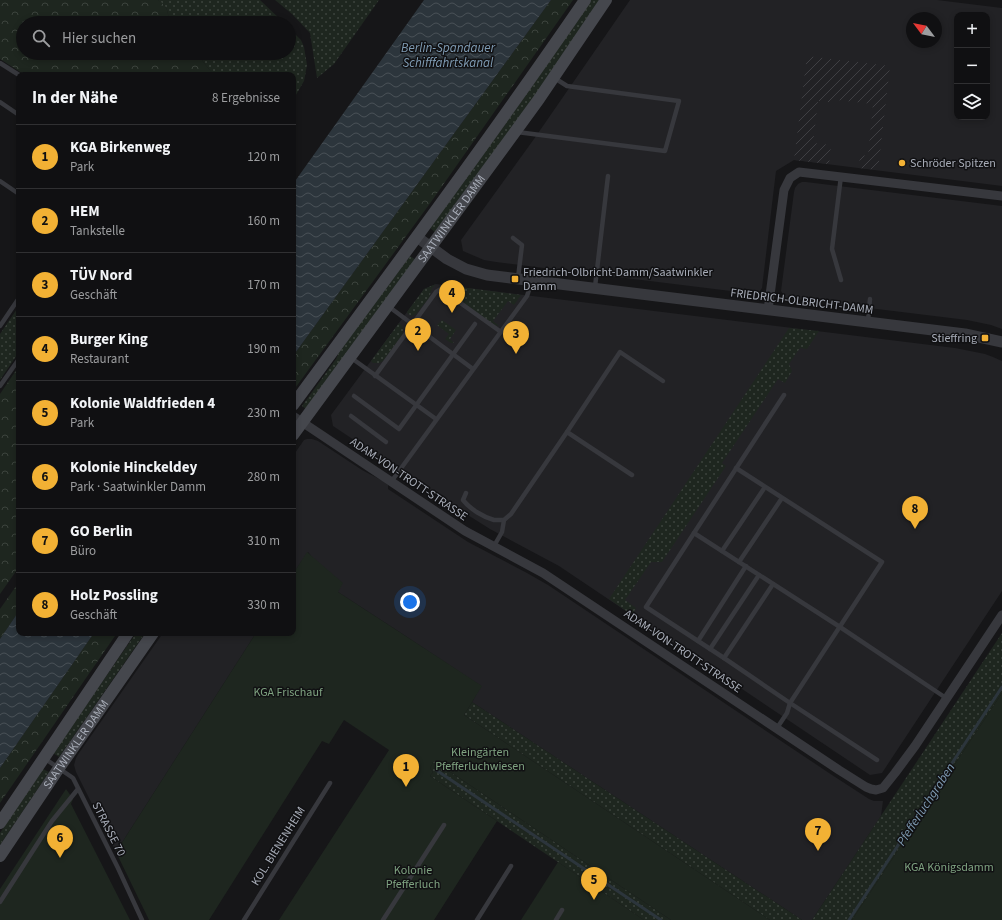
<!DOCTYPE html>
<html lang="de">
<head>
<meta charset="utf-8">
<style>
	body { margin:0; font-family:"Source Sans 3",sans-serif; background:#19191b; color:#f1f3f6 }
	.controls { position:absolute; right:12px; top:12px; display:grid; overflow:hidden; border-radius:8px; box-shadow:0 2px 6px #0003 }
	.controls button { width:36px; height:36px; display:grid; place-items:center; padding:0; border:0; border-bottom:1px solid #303032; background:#101012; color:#f1f3f6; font:20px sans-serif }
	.compass { position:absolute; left:906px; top:12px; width:36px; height:36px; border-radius:50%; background:#101012; box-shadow:0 2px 6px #0003; rotate:302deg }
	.you { position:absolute; left:410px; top:602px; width:14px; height:14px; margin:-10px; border:3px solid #fff; border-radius:50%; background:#1a73e8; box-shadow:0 0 0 6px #1a73e833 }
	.badge { display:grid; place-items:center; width:26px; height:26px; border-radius:50%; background:#f2b134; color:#111; font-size:13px; font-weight:700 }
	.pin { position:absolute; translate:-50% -33px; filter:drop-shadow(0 1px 2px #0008) }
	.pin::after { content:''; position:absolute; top:21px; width:14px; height:12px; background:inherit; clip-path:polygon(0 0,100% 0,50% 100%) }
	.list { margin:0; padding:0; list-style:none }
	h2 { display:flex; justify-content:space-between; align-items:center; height:52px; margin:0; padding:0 16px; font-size:17px }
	h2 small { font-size:13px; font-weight:400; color:#9c9d9f }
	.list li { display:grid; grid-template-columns:26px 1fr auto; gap:12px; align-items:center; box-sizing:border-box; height:64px; padding:0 16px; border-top:1px solid #303032 }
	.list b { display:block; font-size:15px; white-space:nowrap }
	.list p { margin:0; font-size:13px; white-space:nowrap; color:#9c9d9f }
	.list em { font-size:13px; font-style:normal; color:#9c9d9f }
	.icon { flex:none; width:22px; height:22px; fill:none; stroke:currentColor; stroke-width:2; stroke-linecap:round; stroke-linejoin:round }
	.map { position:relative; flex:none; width:1002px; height:920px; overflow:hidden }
	.search { position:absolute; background:#101012; box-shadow:0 2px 6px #0003; left:16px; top:16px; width:280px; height:44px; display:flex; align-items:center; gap:10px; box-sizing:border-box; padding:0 14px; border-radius:22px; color:#9c9d9f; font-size:15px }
	.panel { position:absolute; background:#101012; box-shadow:0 2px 6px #0003; left:16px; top:72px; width:280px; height:564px; border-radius:8px }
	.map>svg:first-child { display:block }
	.built { fill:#222225; fill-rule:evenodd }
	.industrial { fill:url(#industrial-furrows) }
	.grass { fill:url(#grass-dots) }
	.forest { fill:url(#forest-crowns) }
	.garden { fill:#1e261f }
	.water { fill:url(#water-waves) }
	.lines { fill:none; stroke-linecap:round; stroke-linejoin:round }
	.stream { stroke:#2c353c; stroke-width:3 }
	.service { stroke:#37383d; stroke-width:4.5 }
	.minor { stroke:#37383d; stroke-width:9 }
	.tertiary { stroke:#37383d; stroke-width:11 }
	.secondary { stroke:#45474d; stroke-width:12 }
	.poi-dot { fill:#f2b134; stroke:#111113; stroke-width:1.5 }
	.labels { text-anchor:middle; stroke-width:3; stroke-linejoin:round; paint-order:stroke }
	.poi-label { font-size:12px; fill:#a8adb8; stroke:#111113; text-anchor:start }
	.street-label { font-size:12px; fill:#a8adb8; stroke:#111113 }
	.park-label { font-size:12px; fill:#7fa381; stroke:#111113 }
	.water-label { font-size:13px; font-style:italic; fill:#7f9bb3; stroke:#111113 }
</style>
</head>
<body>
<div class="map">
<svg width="1002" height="920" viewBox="0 0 1002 920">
	<defs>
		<pattern id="industrial-furrows" width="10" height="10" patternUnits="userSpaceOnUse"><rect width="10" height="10" fill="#222225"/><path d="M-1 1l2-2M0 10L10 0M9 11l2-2" fill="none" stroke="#3f3f43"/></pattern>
		<pattern id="grass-dots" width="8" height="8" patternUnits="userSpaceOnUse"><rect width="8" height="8" fill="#1e261f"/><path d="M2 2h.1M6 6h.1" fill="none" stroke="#3c433d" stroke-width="1.8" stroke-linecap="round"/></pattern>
		<pattern id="forest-crowns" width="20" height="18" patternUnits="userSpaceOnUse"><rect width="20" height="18" fill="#1e261f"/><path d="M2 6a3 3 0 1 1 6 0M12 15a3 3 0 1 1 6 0" fill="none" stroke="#3c433d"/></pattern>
		<pattern id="water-waves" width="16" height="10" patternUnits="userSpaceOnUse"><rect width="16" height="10" fill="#2c353c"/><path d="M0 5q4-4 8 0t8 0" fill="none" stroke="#485056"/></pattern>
	</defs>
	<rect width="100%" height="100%" fill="#161618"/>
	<g class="built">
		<path d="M630,0H937L1002,8V186L794,160L776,171L762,288L760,291L755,294L496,262L484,260L463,251L461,240L534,139ZM957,15H987V117H957ZM912,18H936V42H912Z"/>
		<polygon points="802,182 806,182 1002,206 1002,329 991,325 967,320 787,298 785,297 781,291 794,192 795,188 798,184"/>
		<polygon points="436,284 955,348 985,354 993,357 1002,361 1002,591 882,773 870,775 559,566 490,529 447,502 333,426 331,415 424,289"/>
		<polygon points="307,439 312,439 318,441 362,470 383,481 388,485 388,489 468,542 527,573 548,585 832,775 869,799 874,801 883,801 881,816 812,920 802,920 472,702 481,686 401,633 338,592 308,552 293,574 293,452 295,453 304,440"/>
		<polygon points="163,633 256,633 116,852 76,772 74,765 76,758 79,753"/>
	</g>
	<polygon class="industrial" points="807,56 890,66 878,170 859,168 860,155 868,156 873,104 837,100 836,103 818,101 813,143 831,145 829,164 794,160"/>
	<g class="grass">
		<path d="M158,0H260L284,23H169C168,19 169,13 166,8C165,5 161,3 158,0Z"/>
		<polygon points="275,0 379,0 334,64 317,78 310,33 292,14"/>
		<polygon points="591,0 600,0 540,89 436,233 430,228 523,99"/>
		<polygon points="289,28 301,40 304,47 307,65 304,81 293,100 293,75 214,75 203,62 201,53 289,53"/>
		<polygon points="410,256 416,260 306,409 302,406 336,359 340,350"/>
		<polygon points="436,284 432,288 429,298 416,314 412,316 408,314 407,312 424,289"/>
		<polygon points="452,286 521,295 514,305 508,301 493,321 499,326 498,326 491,323 459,299 454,292"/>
		<polygon points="19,306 19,352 0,380 0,334"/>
		<polygon points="442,320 456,330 450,339 454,343 451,343 445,339 449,334 437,325"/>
		<path d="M399,323C403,326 404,330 402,335L383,361L379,363H373L371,361Z"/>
		<polygon points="789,328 819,331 807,349 800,348 789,364 792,371 785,383 778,379 722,463 726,466 662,562 651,562 625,600 636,608 632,615 609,599"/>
		<polygon points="136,633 145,633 59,757 53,753"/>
		<polygon points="1002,633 1002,693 852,920 812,920"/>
		<polygon points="472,702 802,920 770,920 464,715"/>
		<polygon points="434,761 671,920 644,920 430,776 433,772 430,768"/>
		<polygon points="43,769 49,772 0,845 0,833"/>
	</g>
	<g class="forest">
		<path d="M0,0H158C161,2 165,5 166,8C169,13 168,19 169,23H23V53H201L203,62L214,75H25L0,59Z"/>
		<polygon points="551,0 573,0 431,202 293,391 293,356 437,157"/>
		<polygon points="19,366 19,567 0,594 0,394"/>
		<polygon points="19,582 19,611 0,639 0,609"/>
		<polygon points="94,633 117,633 0,803 0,768"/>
	</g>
	<g class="garden">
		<polygon points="307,552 343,583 338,592 401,633 482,686 464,715 770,920 671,920 434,761 430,768 433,772 430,776 497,821 434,920 279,920 389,750 344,720 329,744 322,741 209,920 149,920 116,852 256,633 293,633 293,574"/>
		<polygon points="1002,693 1002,920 852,920"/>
		<polygon points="66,789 73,799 71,804 130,920 0,920 0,889"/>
		<polygon points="558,862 644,920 521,920"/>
	</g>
	<g class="water">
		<polygon points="424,0 551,0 437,157 293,356 293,184"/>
		<polygon points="19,611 19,633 94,633 0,768 0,639"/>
	</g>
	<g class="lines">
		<g class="stream">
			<polyline points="436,770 661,920"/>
			<polyline points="849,920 1002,687"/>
		</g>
		<g class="service">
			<polyline points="0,63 19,75"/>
			<polyline points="0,102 19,115"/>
			<polyline points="517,132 665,151 679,101 567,86 553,77"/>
			<polyline points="841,176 832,249 841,280"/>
			<polyline points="0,181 19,194"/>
			<polyline points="513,238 522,245 518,278"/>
			<polyline points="595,287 608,176"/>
			<polyline points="388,306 473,369"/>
			<polyline points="868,321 870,299"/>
			<polyline points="0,326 19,298"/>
			<polyline points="350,357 436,419"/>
			<polyline points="375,376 436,292 441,289 447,291 452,297 501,332"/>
			<polyline points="0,386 19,359"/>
			<polyline points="784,395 694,533 646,607 724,658 790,703 877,760"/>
			<polyline points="354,396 399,429 475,324"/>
			<polyline points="351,416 386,442"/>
			<polyline points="567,432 620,352 663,381"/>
			<polyline points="736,468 882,562 790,703 787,713 777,728"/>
			<polyline points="391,482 527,296 532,281"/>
			<path d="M466,493L463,500C470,509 483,517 494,520C497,520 501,520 504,520L511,514L567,432L632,475"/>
			<polyline points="694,533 840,627 946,698"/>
			<polyline points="494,546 502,532 504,520"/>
			<polyline points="722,551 765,487"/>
			<polyline points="739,562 782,498"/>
			<polyline points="698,641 746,566"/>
			<polyline points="710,649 759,575"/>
			<polyline points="724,658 773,584"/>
			<polyline points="44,758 73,778 118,868 142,920"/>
			<polyline points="0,902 52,821 78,789"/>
			<polyline points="244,920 330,783"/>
			<polyline points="383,920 444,825"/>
			<polyline points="477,920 511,866"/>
			<polyline points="556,920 562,910"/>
		</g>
		<g class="minor">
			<polyline points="768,310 784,190 790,178 799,172 1002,196"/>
			<polyline points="293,416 465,531 543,573 839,770 866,787 871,789 876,790 883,788 895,773 915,746 1002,615"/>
		</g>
		<polyline class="tertiary" points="417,237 447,259 466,269 487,275 965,334 1002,342"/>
		<g class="secondary">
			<path d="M293,405C392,271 491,137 585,0"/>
			<path id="s1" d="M293,435L515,132L539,99L606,0"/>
			<polyline points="0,823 128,633"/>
			<path id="s2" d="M0,856L59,768L153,633"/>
		</g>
	</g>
	<g class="poi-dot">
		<circle cx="902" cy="163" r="4"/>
		<rect x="511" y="275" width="8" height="8" rx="2"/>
		<rect x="981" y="334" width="8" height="8" rx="2"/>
	</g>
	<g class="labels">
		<g class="poi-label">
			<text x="910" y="167">Schröder Spitzen</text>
			<text x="523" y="276">Friedrich-Olbricht-Damm/Saatwinkler<tspan x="523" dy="14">Damm</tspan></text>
			<text x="977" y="342" text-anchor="end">Stieffring</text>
		</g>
		<g class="street-label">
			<text dy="4" stroke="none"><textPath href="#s1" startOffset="268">SAATWINKLER DAMM</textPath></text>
			<text transform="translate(802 301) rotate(7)" y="4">FRIEDRICH-OLBRICHT-DAMM</text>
			<text transform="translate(409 479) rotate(34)" y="4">ADAM-VON-TROTT-STRASSE</text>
			<text transform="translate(683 651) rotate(34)" y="4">ADAM-VON-TROTT-STRASSE</text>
			<text dy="4" stroke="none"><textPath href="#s2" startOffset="135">SAATWINKLER DAMM</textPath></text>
			<text transform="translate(109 829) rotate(63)" y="4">STRASSE 70</text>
			<text transform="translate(278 846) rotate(-58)" y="4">KOL. BIENENHEIM</text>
		</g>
		<g class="park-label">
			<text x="288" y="696">KGA Frischauf</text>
			<text x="480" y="756">Kleingärten<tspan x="480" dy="14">Pfefferluchwiesen</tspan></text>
			<text x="949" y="871">KGA Königsdamm</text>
			<text x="413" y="874">Kolonie<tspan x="413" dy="14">Pfefferluch</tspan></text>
		</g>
		<g class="water-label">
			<text x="448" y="52">Berlin-Spandauer<tspan x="448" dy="15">Schifffahrtskanal</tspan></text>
			<text transform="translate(925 804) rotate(-57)" y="5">Pfefferluchgraben</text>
		</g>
	</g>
</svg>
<div class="controls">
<button>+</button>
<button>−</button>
<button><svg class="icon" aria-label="layers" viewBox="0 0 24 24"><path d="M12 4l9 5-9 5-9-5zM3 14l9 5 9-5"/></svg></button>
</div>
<svg class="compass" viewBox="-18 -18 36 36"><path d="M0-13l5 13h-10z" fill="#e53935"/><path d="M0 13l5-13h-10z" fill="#9c9d9f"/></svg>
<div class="you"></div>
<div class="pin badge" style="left:406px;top:787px">1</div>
<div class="pin badge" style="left:418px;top:351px">2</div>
<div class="pin badge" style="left:516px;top:354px">3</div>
<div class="pin badge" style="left:452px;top:313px">4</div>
<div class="pin badge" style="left:594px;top:900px">5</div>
<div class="pin badge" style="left:60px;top:858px">6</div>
<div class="pin badge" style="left:818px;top:851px">7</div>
<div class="pin badge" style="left:915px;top:529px">8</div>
<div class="search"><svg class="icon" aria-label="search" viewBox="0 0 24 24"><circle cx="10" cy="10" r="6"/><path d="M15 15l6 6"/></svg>Hier suchen</div>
<section class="panel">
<h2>In der Nähe<small>8 Ergebnisse</small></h2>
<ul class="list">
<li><span class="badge">1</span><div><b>KGA Birkenweg</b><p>Park</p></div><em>120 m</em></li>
<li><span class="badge">2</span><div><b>HEM</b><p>Tankstelle</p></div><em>160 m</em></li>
<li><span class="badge">3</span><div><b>TÜV Nord</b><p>Geschäft</p></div><em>170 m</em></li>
<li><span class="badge">4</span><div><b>Burger King</b><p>Restaurant</p></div><em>190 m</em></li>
<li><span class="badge">5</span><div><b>Kolonie Waldfrieden 4</b><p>Park</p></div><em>230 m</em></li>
<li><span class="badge">6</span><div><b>Kolonie Hinckeldey</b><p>Park · Saatwinkler Damm</p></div><em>280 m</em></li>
<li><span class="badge">7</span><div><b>GO Berlin</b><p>Büro</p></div><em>310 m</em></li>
<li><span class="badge">8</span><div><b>Holz Possling</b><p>Geschäft</p></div><em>330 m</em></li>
</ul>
</section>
</div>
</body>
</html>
